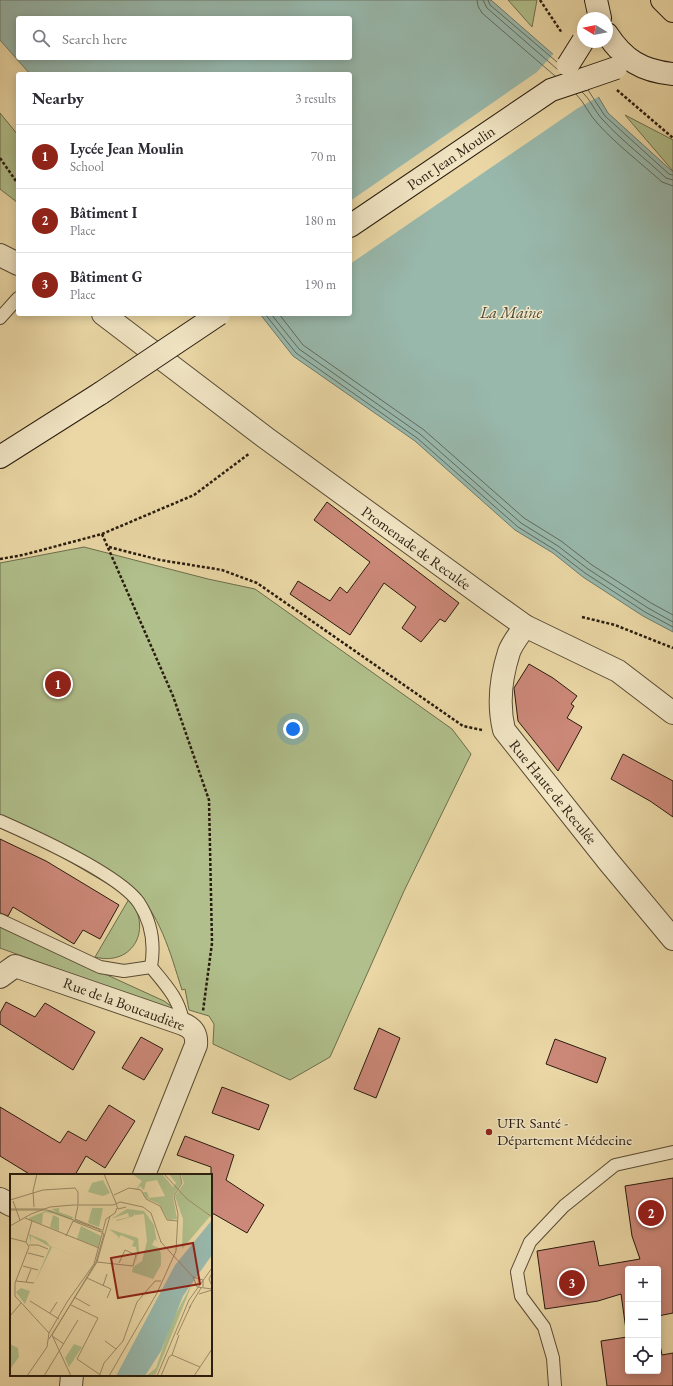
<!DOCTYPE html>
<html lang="en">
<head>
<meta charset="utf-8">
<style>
	body { margin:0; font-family:"EB Garamond",serif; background:#f2f2f3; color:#2b2b33 }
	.controls { position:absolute; right:12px; bottom:12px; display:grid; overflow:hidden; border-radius:4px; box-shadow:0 2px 10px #0003 }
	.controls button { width:36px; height:36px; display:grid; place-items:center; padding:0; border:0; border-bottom:1px solid #e1e1e2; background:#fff; color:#2b2b33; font:20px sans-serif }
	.compass { position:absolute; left:577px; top:12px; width:36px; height:36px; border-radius:50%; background:#fff; box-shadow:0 2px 10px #0003; rotate:280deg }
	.you { position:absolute; left:293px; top:729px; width:14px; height:14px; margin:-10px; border:3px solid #fff; border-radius:50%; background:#1a73e8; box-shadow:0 0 0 6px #1a73e833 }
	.badge { display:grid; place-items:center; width:26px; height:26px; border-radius:50%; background:#8f2418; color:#fff; font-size:13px; font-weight:700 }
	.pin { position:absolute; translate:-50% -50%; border:2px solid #fff; box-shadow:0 1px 4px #0006 }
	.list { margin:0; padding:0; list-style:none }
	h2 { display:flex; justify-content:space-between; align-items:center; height:52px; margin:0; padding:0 16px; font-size:17px }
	h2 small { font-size:13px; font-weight:400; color:#7c7c81 }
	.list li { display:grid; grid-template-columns:26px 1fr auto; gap:12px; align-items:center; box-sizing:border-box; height:64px; padding:0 16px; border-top:1px solid #e1e1e2 }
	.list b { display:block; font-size:15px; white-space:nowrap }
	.list p { margin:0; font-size:13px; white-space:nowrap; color:#7c7c81 }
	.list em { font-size:13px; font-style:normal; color:#7c7c81 }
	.icon { flex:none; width:22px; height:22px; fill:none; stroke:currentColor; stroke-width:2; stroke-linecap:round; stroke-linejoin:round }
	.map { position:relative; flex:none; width:673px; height:1386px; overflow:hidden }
	.search { position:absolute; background:#fff; box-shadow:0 2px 10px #0003; left:16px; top:16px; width:336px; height:44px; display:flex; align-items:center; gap:10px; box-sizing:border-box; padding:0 14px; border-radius:4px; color:#7c7c81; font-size:15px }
	.panel { position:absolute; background:#fff; box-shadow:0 2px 10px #0003; left:16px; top:72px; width:336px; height:244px; border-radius:4px }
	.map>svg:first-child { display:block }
	.green { fill:#b0bf8b; stroke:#6c6e4c }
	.water { fill:#98b8ac; stroke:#6c7a6d; fill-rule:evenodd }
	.pier { fill:#ead7a5 }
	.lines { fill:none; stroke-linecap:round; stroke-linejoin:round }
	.shore { stroke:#606a5d; stroke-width:1 }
	.building { fill:#cc8878; stroke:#291c0e }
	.lane-casing { stroke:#594b34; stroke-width:14 }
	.street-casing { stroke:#594b34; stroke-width:24 }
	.secondary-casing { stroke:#291c0e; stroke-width:24 }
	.highway-casing { stroke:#291c0e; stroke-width:24 }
	.path { stroke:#291c0e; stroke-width:2.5; stroke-dasharray:3 2; stroke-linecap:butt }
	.lane { stroke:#f1e5c4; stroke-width:12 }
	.street { stroke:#f1e5c4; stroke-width:22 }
	.secondary { stroke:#f1e5c4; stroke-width:22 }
	.highway { stroke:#ead7a5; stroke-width:22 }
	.secondary-bridge-casing { stroke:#291c0e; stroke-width:24; stroke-linecap:butt }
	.secondary-bridge { stroke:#f1e5c4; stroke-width:22 }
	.poi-dot { fill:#8f2418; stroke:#f1e5c4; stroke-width:1.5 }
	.labels { text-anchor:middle; stroke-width:3; stroke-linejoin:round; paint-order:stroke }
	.street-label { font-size:15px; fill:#291c0e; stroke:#f1e5c4 }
	.poi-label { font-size:15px; fill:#291c0e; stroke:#f1e5c4; text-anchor:start }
	.water-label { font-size:16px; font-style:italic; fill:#4a4b3d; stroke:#f1e5c4 }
	.inset-road { fill:none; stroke:#9d8c69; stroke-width:1 }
	.view { fill:#8f2418; fill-opacity:0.15; stroke:#8f2418; stroke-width:2 }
	.inset-edge { fill:none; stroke:#291c0e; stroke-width:2 }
</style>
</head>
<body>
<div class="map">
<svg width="673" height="1386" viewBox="0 0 673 1386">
	<rect width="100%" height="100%" fill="#ead7a5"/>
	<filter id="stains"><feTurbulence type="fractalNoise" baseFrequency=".005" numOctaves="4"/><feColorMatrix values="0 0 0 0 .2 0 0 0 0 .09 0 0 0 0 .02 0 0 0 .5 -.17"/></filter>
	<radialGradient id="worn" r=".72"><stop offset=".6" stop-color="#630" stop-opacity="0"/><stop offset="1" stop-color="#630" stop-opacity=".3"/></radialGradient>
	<g class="green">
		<polygon points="508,0 537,0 532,27"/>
		<polygon points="0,113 18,135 18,203 0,189"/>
		<polygon points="625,115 673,140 673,171"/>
		<path d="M84,547L208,579L255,589L452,729L471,754L404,891L330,1057L290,1080L213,1044L214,1024L209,1016L189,1010L185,989L182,990C170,952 160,913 130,885L125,894L45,847L0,825V563Z"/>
		<path d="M129,899C153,927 134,967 95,957Z"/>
		<polygon points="0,926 164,1001 171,1006 174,1011 0,948"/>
	</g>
	<path class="water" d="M0,0H491L595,91L608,113L673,172V632L643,616L583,577L553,553L515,530L415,441L293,356L260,314H350V74H30L0,40ZM18,18H350V58H18Z"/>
	<polygon class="pier" points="555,52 596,90 600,96 578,108 350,264 350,201 537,72"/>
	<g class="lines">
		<g class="shore">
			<polyline points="477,0 478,6 482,13 555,76"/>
			<polyline points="483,0 487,8 557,69"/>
			<polyline points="488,0 490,5 557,62"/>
			<polyline points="588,90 605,116 669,174 673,175"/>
			<path d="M582,92C591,100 595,112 603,120C622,141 645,158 666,178L673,180"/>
			<path d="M576,94C585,103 589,115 598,124C617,145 641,163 662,182L673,186"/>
			<polyline points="265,314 296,353 417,438 518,527 555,550 585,573 645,612 673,627"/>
			<polyline points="271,314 299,349 420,434 521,523 558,546 588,569 648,608 673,622"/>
			<polyline points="279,314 303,345 424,430 524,518 561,541 592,565 651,603 673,615"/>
		</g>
	</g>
	<g class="building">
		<polygon points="327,502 459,603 445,622 440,619 421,642 402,628 416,607 384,583 350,635 290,594 298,581 330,601 340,587 347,593 370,562 314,520"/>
		<polygon points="529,664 553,678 577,696 571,704 574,706 567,718 582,727 558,771 518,721 514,688"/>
		<polygon points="623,754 673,781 673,817 650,801 611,779"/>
		<polygon points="0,839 46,861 119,905 100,939 83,930 74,944 13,907 8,916 0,913"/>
		<polygon points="6,1002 35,1017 45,1003 95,1032 73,1070 0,1024 0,1013"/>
		<polygon points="379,1028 400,1038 376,1098 354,1089"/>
		<polygon points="141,1037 163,1049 144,1080 122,1068"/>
		<polygon points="555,1039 606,1058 597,1083 546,1064"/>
		<polygon points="222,1087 269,1105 259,1130 212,1113"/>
		<polygon points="109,1105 135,1121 105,1168 86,1156 75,1175 31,1175 0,1156 0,1107 60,1143 68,1131 86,1141"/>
		<polygon points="185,1136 234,1155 226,1180 264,1205 247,1233 214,1214 211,1214 211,1167 177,1155"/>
		<polygon points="673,1178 673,1313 658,1316 658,1269 628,1269 628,1371 658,1371 658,1334 662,1355 673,1353 673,1386 607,1386 601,1341 627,1337 621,1294 598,1301 545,1309 537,1251 594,1241 599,1266 640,1259 632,1236 625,1186"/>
	</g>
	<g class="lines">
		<g class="lane-casing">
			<g id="lane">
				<polyline points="0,318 18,298"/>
				<path d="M0,821C34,836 119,874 139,903C152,923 155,944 151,967C166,985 181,1001 183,1024"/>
				<polyline points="0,920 100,967 124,971 151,967"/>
				<polyline points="555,1386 553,1358 544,1327 521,1296 517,1272 530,1242 564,1206 615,1165 673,1152"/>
			</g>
		</g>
		<g class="street-casing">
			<g id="street">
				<polyline points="0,255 18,264"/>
				<polyline points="103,314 266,438 490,601 525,626 618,671 673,713"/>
				<path d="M525,626C520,634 512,643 509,652C501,677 498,705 504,730L608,861L673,939"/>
				<path d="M0,977L15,966L183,1024C193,1028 197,1034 196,1045L144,1175"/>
				<polyline points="0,1199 11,1205"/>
				<polyline points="71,1386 72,1375"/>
			</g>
		</g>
		<g class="secondary-casing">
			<g id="secondary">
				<polyline points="596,0 600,18"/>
				<path d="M607,34C624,60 642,71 673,74"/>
				<polyline points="350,226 551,90 584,79"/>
				<polyline points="0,457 101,393"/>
			</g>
		</g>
		<g class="highway-casing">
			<polyline id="highway" points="662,0 673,11"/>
		</g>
		<g class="path">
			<polyline points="540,0 562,33"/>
			<polyline points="617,90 673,138"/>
			<polyline points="0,158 18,184"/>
			<polyline points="102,534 173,696 209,800 212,943 203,1011"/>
			<polyline points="109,547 160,560 222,570 257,583 463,726 482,730"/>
			<polyline points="0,559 23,555 102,534 194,495 250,453"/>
			<polyline points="582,617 615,625 673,648"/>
		</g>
		<use href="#lane" class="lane"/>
		<use href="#street" class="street"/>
		<use href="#secondary" class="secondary"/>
		<use href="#highway" class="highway"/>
		<g class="secondary-bridge-casing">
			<g id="secondary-bridge">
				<polyline points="568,65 583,41"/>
				<polyline points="584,79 616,68"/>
				<polyline points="101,393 219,314"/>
			</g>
		</g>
		<use href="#secondary-bridge" class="secondary-bridge"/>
	</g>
	<circle class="poi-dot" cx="489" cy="1132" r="4"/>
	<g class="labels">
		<g class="street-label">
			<text transform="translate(451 158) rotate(-34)" y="5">Pont Jean Moulin</text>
			<text transform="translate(416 548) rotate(36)" y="5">Promenade de Reculée</text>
			<text transform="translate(553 792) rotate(51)" y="5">Rue Haute de Reculée</text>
			<text transform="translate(124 1004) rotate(20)" y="5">Rue de la Boucaudière</text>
		</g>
		<g class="poi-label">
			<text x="497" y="1128">UFR Santé -<tspan x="497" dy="17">Département Médecine</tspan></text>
		</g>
		<g class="water-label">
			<text x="511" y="318">La Maine</text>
		</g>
	</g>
	<g transform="translate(10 1174)">
		<rect width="202" height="202" fill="#ead7a5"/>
		<path d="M122,0H152L163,13L166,9L159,0H169L172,8L163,22L167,45L158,46L149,30L136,24L133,18H137L139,24L155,22L147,6L136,8L134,16L130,12L128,15L120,14H127L132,7ZM171,0H202V40L172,75L173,45L165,22L174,9ZM93,6L100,19L93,22L78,18L82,9ZM49,34V38L63,43L62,45L90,56L36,37L43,40L35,38L34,40L33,38L40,36L47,38L42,35ZM82,34H93L89,53L78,49ZM117,35L134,37L144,51L147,68L145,65L142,71L149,74L151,80V91L143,105L122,98L123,93L132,87L137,67L134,40L125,41L124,39V42L107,47L106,46L119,43L118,39L101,45ZM33,38L32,50L19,46V44ZM43,41L49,44V57L40,53ZM71,52L91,62L88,73L67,65ZM99,55L128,64L129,77L125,90L127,79L126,73L122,72L124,67L111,61L107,67L109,63ZM19,60L36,67L40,72L82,89L42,73L24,110L40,73L21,62V70ZM183,108L145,202H136L146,194L162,147ZM11,114L20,117L15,130L6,118ZM0,170L8,174L9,183L1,194ZM64,170L72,173L59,193L55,184Z" fill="#b0bf8b"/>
		<path d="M202,46V81L173,122L151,177L135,202H106L165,91Z" fill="#98b8ac"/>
		<path class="inset-road" d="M94,0L106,29M154,0L177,25L202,43M104,21L119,14L131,16L136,25L150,32L157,46L168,47M0,26L33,16L65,14L68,18V31M3,27L10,46M106,30L108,35L116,33M68,32L65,45L92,56M24,33L23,17L27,0M0,35H35M0,36H37L88,55L94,60L86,88L42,161L61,202M15,44L89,74M0,52L21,40L40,33L63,31H103L110,28L133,33L141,39L151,68M56,62L63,47L91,58M0,64L16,68L19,73L5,109V122L39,159M150,67L183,103L187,113L202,115M16,68L22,47M19,71H28L38,75M18,79L34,83M87,88L123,92L126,81L115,76L109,89M13,92L28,96M202,99L199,105L202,112M183,103L193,106V113M77,104L101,115L97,124M6,107L24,109M16,108L21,95M93,112L97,100M189,120L202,116M64,123L80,132M20,127L49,145M61,131L88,144L67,185L92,202M179,134L191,114M40,139L47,128M0,142L11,129M167,161L181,131M42,162L54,170M39,165L87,88L100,42M95,167L106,175M162,181L190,193M162,181L169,161M90,200L94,189L113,167L127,128L145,107H151M17,202L37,173L39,159L57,128L84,90L96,45L105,39L107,34M34,202L68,146M99,202L147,119L166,77L168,40L164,22L172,9L170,0M147,202L179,126L202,94M151,202L159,183L162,181M184,202L202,175"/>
		<path class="view" d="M183,69L190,110L108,124L101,84Z"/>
		<rect width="202" height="202" class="inset-edge"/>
	</g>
	<rect width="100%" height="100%" filter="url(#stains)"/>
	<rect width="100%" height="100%" fill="url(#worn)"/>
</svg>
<div class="controls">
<button>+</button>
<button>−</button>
<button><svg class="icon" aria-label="locate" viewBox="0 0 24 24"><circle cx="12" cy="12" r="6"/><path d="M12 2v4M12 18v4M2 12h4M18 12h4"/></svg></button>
</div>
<svg class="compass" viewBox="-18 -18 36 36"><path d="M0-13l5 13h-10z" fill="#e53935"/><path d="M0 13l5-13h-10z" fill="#7c7c81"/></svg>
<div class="you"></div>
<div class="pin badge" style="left:58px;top:684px">1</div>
<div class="pin badge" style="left:651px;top:1213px">2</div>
<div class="pin badge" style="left:572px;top:1283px">3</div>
<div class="search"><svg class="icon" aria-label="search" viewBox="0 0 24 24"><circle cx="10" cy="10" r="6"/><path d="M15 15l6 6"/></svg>Search here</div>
<section class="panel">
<h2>Nearby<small>3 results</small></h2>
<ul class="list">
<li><span class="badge">1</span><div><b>Lycée Jean Moulin</b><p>School</p></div><em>70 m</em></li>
<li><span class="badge">2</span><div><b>Bâtiment I</b><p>Place</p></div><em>180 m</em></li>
<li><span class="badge">3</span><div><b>Bâtiment G</b><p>Place</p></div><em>190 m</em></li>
</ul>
</section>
</div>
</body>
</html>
